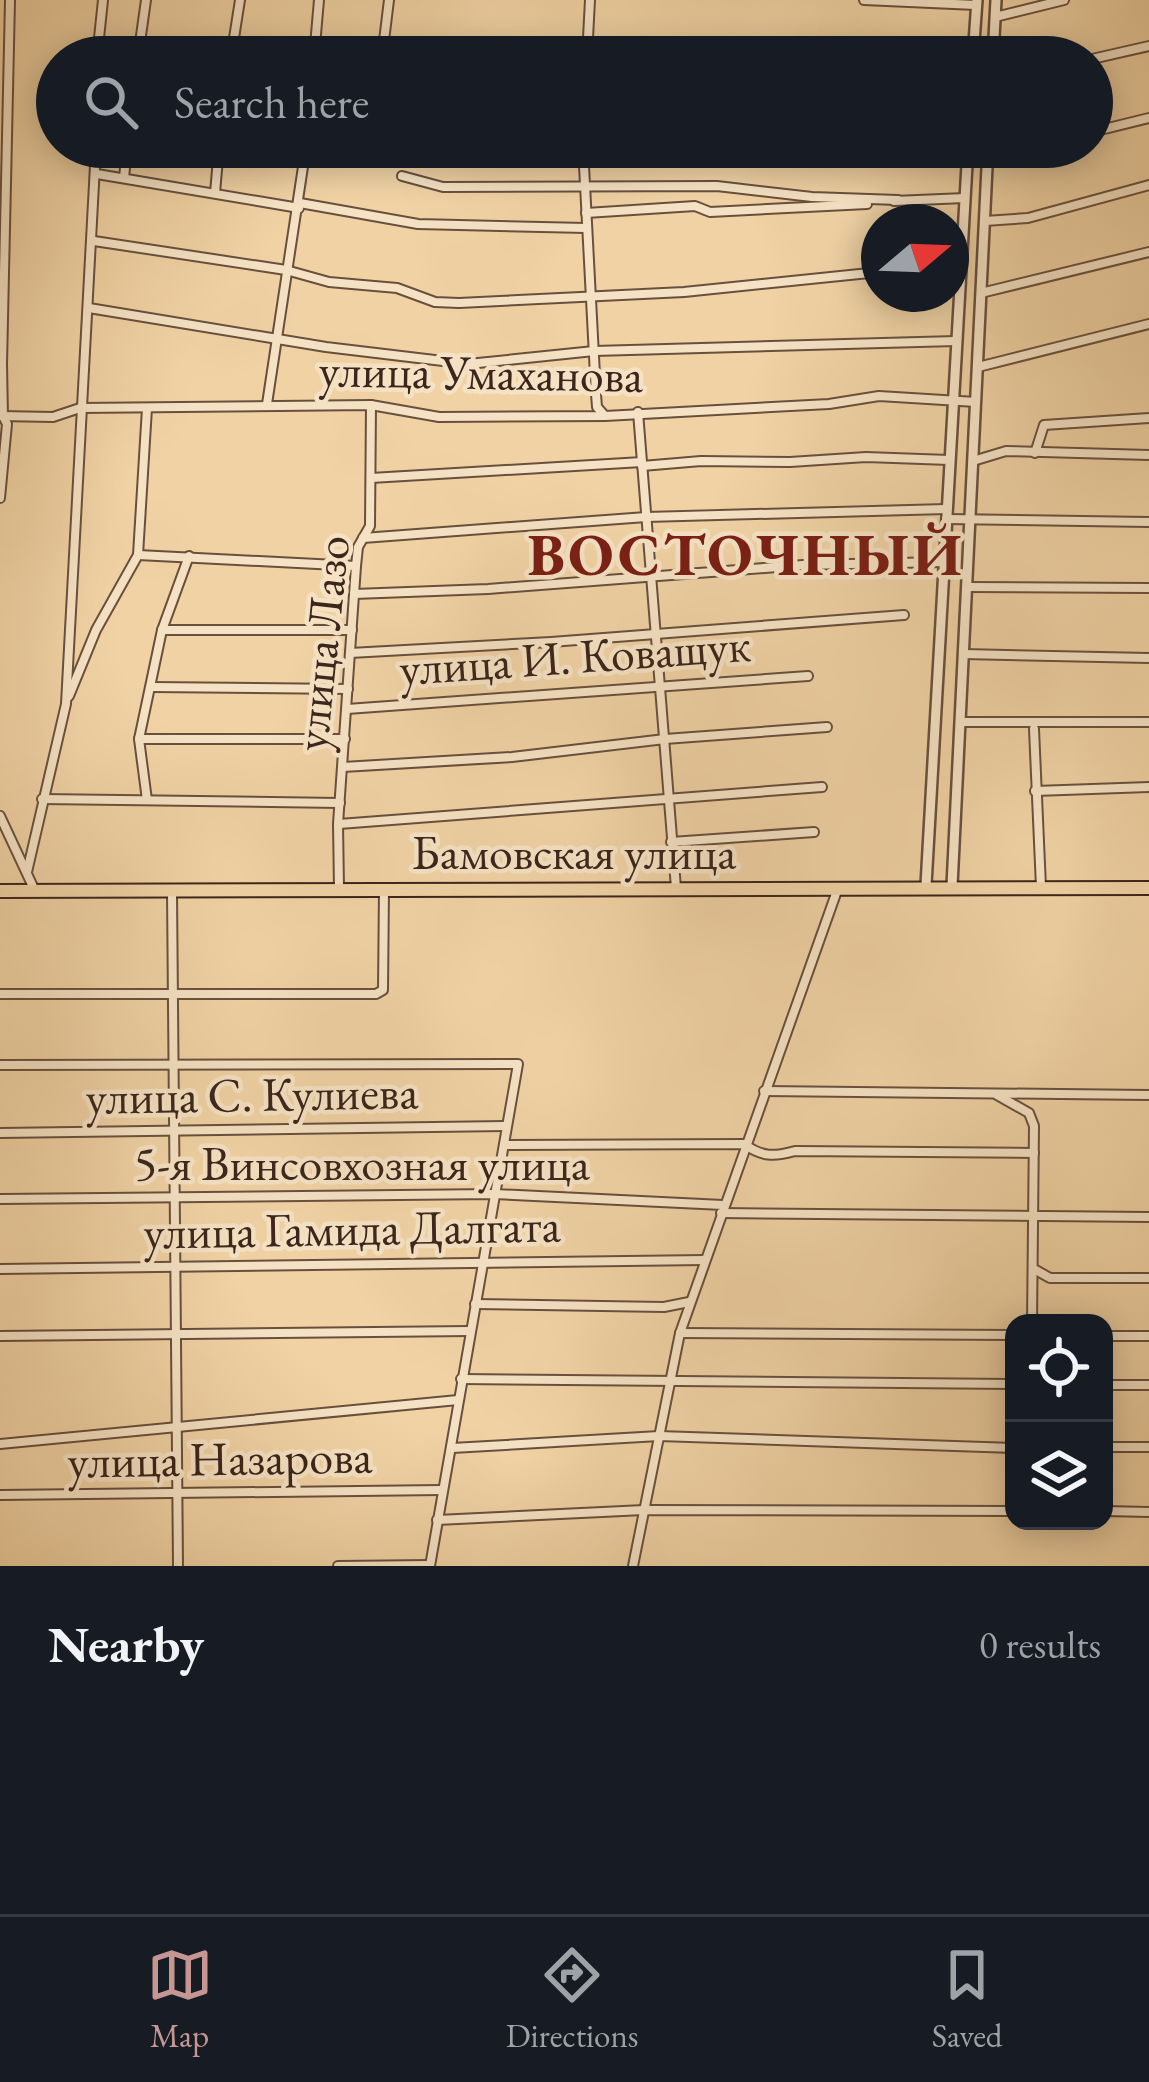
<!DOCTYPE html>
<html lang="en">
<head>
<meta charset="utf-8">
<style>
	body { margin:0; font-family:"EB Garamond",serif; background:#242831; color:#f1f3f6 }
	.controls { position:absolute; right:36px; bottom:36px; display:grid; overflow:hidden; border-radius:24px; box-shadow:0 6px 30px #0003 }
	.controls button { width:108px; height:108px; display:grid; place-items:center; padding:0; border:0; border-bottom:3px solid #363941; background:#171b24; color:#f1f3f6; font:60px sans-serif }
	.compass { position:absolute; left:861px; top:204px; width:108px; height:108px; border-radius:50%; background:#171b24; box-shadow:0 6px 30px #0003; rotate:71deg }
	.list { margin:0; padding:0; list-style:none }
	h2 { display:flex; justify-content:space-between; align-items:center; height:156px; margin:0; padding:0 48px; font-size:51px }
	h2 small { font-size:39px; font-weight:400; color:#9ea1a6 }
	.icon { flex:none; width:66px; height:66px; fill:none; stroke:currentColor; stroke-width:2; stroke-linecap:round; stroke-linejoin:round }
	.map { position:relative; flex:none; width:1149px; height:1566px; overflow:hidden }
	.search { position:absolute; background:#171b24; box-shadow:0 6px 30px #0003; left:36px; right:36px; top:36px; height:132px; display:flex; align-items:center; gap:30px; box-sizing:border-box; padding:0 42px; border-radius:66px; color:#9ea1a6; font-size:45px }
	.sheet { height:348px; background:#171b24 }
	nav { display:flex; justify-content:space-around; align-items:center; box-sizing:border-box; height:168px; border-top:3px solid #363941; background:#171b24; font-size:33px; color:#9ea1a6 }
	nav a { display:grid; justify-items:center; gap:6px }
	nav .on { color:#c59692 }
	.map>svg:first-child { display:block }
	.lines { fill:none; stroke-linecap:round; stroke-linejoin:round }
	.minor-casing { stroke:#69503d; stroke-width:12 }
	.tertiary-casing { stroke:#69503d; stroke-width:14 }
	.trunk-casing { stroke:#3c251b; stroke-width:16 }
	.minor { stroke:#f5e2c4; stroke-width:8 }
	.tertiary { stroke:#f5e2c4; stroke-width:9 }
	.trunk { stroke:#f0d2a4; stroke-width:12 }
	.labels { text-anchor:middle; stroke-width:9; stroke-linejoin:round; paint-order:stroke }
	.street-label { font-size:48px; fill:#3c251b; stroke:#f5e2c4 }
	.district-label { font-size:60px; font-weight:bold; letter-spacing:3px; fill:#7a1f14; stroke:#f5e2c4 }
</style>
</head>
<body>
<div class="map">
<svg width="1149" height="1566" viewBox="0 0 1149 1566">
	<rect width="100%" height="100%" fill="#f0d2a4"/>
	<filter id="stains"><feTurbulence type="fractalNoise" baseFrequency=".00167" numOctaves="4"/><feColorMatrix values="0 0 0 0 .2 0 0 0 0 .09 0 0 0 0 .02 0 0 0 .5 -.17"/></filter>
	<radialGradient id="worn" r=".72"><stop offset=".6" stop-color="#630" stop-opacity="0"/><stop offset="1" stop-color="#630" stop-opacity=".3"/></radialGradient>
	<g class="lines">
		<g class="minor-casing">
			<g id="minor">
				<polyline points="864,0 976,5"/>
				<polyline points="995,17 1064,0"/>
				<polyline points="587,51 701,57"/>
				<polyline points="97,57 103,0"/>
				<polyline points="138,57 146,0"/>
				<polyline points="231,57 240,0"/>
				<polyline points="314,57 319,0"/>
				<polyline points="382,57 389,0"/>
				<polyline points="587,57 590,0"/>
				<polyline points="1092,59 1149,46"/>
				<polyline points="1092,132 1149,118"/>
				<polyline points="583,147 596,394 597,407 604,415"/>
				<polyline points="967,155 988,157 1028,147"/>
				<polyline points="97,174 299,208"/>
				<polyline points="402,176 443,187 717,186 812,197 898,200"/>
				<polyline points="124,178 127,147"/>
				<polyline points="215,193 219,147"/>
				<polyline points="894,201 965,198"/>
				<polyline points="300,203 418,224 586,228"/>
				<polyline points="586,213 695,206 710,212 867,204"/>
				<polyline points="985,221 1028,218 1149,185"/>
				<polyline points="94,241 286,270 329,282 397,288 435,302 459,303 684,292 879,272"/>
				<polyline points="981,293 1149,252"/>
				<polyline points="89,308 326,347 468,364 594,351 956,341"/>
				<polyline points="978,367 1149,324"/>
				<polyline points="267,404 306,147"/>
				<polyline points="638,412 676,888"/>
				<polyline points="0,416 53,417 80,408 371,405 439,417 605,416 829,404 879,396 976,402"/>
				<polyline points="1035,453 1044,425 1149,418"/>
				<polyline points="973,461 1006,451 1149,455"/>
				<polyline points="642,466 701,461 790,462 866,457 949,460"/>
				<polyline points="371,478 642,462"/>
				<polyline points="0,498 7,424 3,416 2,364 10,0"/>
				<polyline points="946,519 1149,522"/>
				<polyline points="363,538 646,517 946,509"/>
				<polyline points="138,555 356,566"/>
				<polyline points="967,587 1149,588"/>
				<polyline points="354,594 488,589 803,565 943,562"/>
				<polyline points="162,630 352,630"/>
				<polyline points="350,653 551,642 904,615"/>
				<polyline points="963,654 1149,658"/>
				<polyline points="151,687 348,689"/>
				<polyline points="69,696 96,630 138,555 147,408"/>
				<polyline points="347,709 808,676"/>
				<polyline points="960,722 1149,722"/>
				<polyline points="1034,729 1041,887"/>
				<polyline points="139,739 345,739"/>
				<polyline points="343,767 512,757 665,739 827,727"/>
				<polyline points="1035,791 1149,787"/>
				<polyline points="42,799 340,803"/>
				<polyline points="147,800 139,739 162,630 189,556"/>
				<polyline points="0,816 35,891"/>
				<polyline points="339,824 822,787"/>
				<polyline points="671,842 814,832"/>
				<polyline points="27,872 66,704 96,147"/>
				<polyline points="339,888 338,824 356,566 358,547 370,526 371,405"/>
				<polyline points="172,892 178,1566"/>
				<polyline points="0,994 376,994 383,990 384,889"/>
				<polyline points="0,1065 518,1064 430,1566"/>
				<polyline points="764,1091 1149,1095"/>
				<polyline points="997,1095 1029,1113 1034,1126 1032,1323"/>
				<polyline points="0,1133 505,1126"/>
				<path d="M504,1145L744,1144C762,1157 774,1157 795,1151L1034,1153"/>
				<polyline points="0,1199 495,1194 723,1205"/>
				<polyline points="721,1213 1149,1217"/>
				<polyline points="0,1269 705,1260"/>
				<polyline points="1034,1269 1050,1278 1149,1278"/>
				<polyline points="475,1304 664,1307 689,1302"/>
				<polyline points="680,1333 1014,1335"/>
				<polyline points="0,1336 470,1331"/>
				<polyline points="1104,1336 1149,1336"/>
				<polyline points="461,1379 1014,1384"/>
				<polyline points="1104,1385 1149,1385"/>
				<polyline points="0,1444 458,1400"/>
				<polyline points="1104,1447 1149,1447"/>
				<polyline points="452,1448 659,1436 1014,1448"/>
				<polyline points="0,1495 442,1490"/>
				<polyline points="1104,1511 1149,1512"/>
				<polyline points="437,1520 644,1510 1014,1511"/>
				<polyline points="338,1566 430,1565"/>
				<polyline points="633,1566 680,1333 838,888"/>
			</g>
		</g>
		<g class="tertiary-casing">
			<g id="tertiary">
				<polyline points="973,57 977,0"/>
				<polyline points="993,57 996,0"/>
				<polyline points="926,885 968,147"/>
				<polyline points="952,886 988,147"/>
			</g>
		</g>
		<g class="trunk-casing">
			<polyline id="trunk" points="0,891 1149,888"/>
		</g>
		<use href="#minor" class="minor"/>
		<use href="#tertiary" class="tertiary"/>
		<use href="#trunk" class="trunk"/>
	</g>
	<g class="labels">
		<g class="street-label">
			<text transform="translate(481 372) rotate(1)" y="17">улица Умаханова</text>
			<text transform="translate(321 643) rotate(-84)" y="17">улица Лазо</text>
			<text transform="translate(575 656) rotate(-4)" y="17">улица И. Коващук</text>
			<text x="574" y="869">Бамовская улица</text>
			<text transform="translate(252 1094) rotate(-1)" y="17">улица С. Кулиева</text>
			<text x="362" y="1180">5-я Винсовхозная улица</text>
			<text transform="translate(352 1228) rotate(-1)" y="17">улица Гамида Далгата</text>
			<text transform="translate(220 1458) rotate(-1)" y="17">улица Назарова</text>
		</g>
		<g class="district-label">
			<text x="746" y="575">ВОСТОЧНЫЙ</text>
		</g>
	</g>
	<rect width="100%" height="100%" filter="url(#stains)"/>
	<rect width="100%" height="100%" fill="url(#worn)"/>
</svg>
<div class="controls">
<button><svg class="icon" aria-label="locate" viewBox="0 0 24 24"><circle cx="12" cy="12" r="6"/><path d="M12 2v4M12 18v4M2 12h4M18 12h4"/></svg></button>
<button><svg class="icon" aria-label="layers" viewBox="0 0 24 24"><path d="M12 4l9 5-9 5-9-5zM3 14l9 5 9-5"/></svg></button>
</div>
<svg class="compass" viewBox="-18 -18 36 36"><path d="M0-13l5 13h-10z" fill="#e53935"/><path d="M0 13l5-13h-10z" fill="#9ea1a6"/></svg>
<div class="search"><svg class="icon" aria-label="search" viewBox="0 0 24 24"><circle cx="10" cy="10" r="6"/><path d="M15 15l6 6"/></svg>Search here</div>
</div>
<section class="sheet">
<h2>Nearby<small>0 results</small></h2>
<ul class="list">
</ul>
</section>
<nav>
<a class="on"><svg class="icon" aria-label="map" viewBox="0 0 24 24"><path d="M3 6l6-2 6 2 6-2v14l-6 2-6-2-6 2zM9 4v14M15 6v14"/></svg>Map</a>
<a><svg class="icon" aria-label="directions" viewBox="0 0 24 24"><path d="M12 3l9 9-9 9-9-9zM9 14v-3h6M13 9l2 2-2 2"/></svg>Directions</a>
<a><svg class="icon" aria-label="saved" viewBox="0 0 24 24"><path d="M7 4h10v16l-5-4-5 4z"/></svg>Saved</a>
</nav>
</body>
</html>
